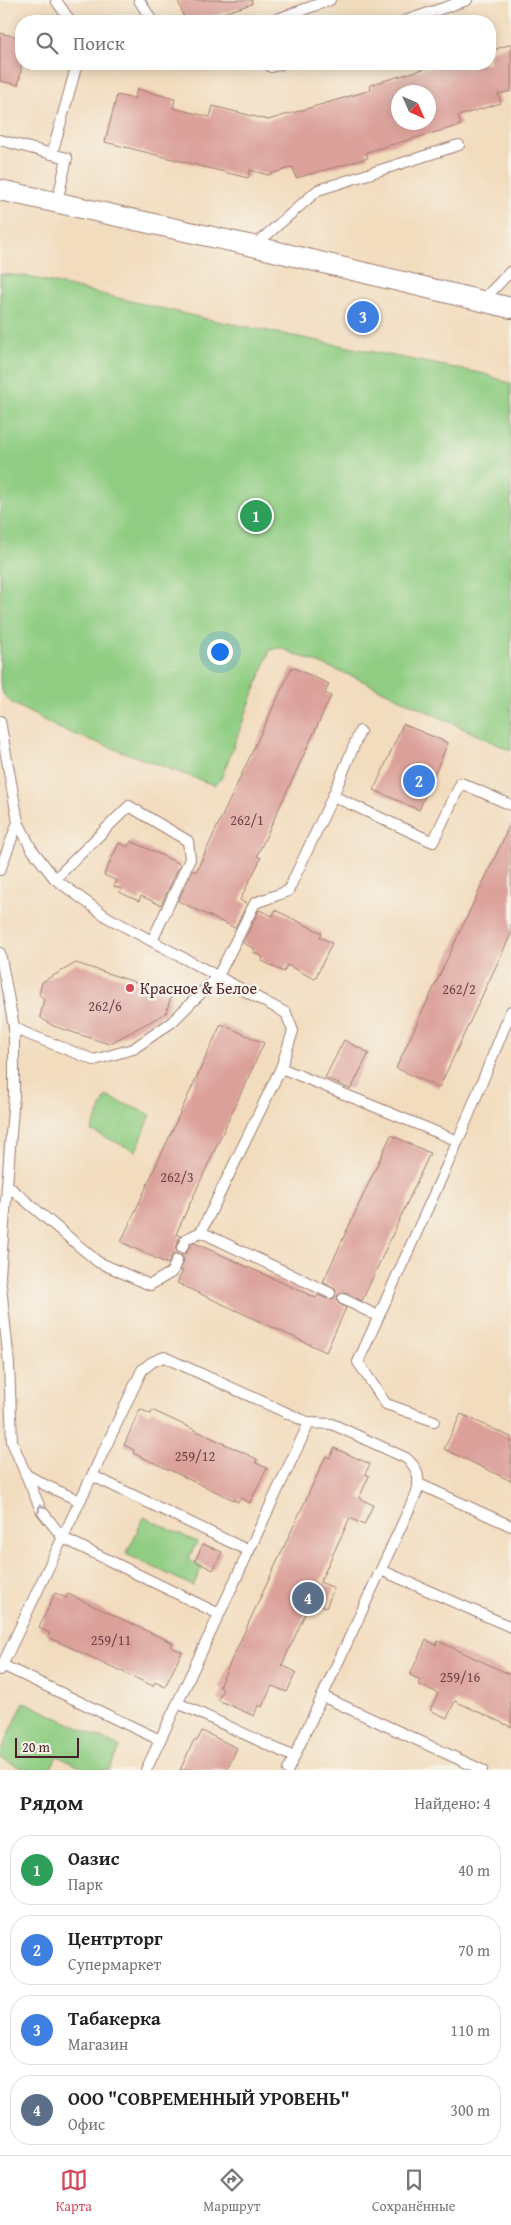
<!DOCTYPE html>
<html lang="ru">
<head>
<meta charset="utf-8">
<style>
	body { margin:0; font-family:"Gentium Book Plus",serif; background:#f6f6f6; color:#222 }
	.compass { position:absolute; left:391px; top:85px; width:45px; height:45px; border-radius:50%; background:#fff; box-shadow:0 2px 12px #0003; rotate:135deg }
	.scale { position:absolute; left:15px; bottom:12px; width:64px; box-sizing:border-box; padding-left:5px; border:2px solid #4a1f2b; border-top:0; font-size:14px; line-height:18px; white-space:nowrap; color:#4a1f2b; -webkit-text-stroke:4px #f7f3e8; paint-order:stroke }
	.you { position:absolute; left:219px; top:651px; width:18px; height:18px; margin:-12px; border:4px solid #fff; border-radius:50%; background:#1a73e8; box-shadow:0 0 0 8px #1a73e833 }
	.badge { display:grid; place-items:center; width:32px; height:32px; border-radius:50%; background:#d1495b; color:#fff; font-size:16px; font-weight:700 }
	.pin { position:absolute; translate:-50% -50%; border:2px solid #fff; box-shadow:0 1px 5px #0006 }
	.list { margin:0; padding:0; list-style:none }
	h2 { display:flex; justify-content:space-between; align-items:center; height:65px; margin:0; padding:0 20px; font-size:21px }
	h2 small { font-size:16px; font-weight:400; color:#767676 }
	.list li { display:grid; grid-template-columns:32px 1fr auto; gap:15px; align-items:center; box-sizing:border-box; height:70px; margin:0 10px 10px; padding:0 10px; border:1px solid #e0e0e0; border-radius:20px }
	.list b { display:block; font-size:19px; white-space:nowrap }
	.list p { margin:0; font-size:16px; white-space:nowrap; color:#767676 }
	.list em { font-size:16px; font-style:normal; color:#767676 }
	.icon { flex:none; width:28px; height:28px; fill:none; stroke:currentColor; stroke-width:2; stroke-linecap:round; stroke-linejoin:round }
	.map { position:relative; flex:none; width:511px; height:1770px; overflow:hidden }
	.search { position:absolute; background:#fff; box-shadow:0 2px 12px #0003; left:15px; right:15px; top:15px; height:55px; display:flex; align-items:center; gap:12px; box-sizing:border-box; padding:0 18px; border-radius:20px; color:#767676; font-size:19px }
	.sheet { height:385px; background:#fff }
	nav { display:flex; justify-content:space-around; align-items:center; box-sizing:border-box; height:70px; border-top:1px solid #e0e0e0; background:#fff; font-size:14px; color:#767676 }
	nav a { display:grid; justify-items:center; gap:2px }
	nav .on { color:#d1495b }
	.map>svg:first-child { display:block }
	.green { fill:#90cd83; stroke:#6d7657 }
	.building { fill:#dba09a; fill-rule:evenodd }
	.lines { fill:none; stroke-linecap:round; stroke-linejoin:round }
	.lane-casing { stroke:#9e7e74; stroke-width:12 }
	.street-casing { stroke:#9e7e74; stroke-width:22 }
	.lane { stroke:#fff; stroke-width:10 }
	.street { stroke:#fff; stroke-width:20 }
	.oneway { stroke:#ae9aa0 }
	.poi-dot { fill:#d1495b; stroke:#f7f3e8; stroke-width:2 }
	.labels { text-anchor:middle; stroke-width:5; stroke-linejoin:round; paint-order:stroke }
	.number-label { font-size:14px; fill:#6e3f47 }
	.poi-label { font-size:16px; fill:#4a1f2b; stroke:#f7f3e8; text-anchor:start }
</style>
</head>
<body>
<div class="map">
<svg width="511" height="1770" viewBox="0 0 511 1770">
	<rect width="100%" height="100%" fill="#f7f3e8"/>
	<filter id="ink" filterUnits="userSpaceOnUse"><feTurbulence type="fractalNoise" baseFrequency=".02" numOctaves="2"/><feDisplacementMap in="SourceGraphic" scale="10" xChannelSelector="R" yChannelSelector="G"/><feConvolveMatrix kernelMatrix="1 2 1 2 8 2 1 2 1" color-interpolation-filters="sRGB"/></filter>
	<filter id="wash" filterUnits="userSpaceOnUse"><feTurbulence type="fractalNoise" baseFrequency=".0096" numOctaves="4" result="noise"/><feDisplacementMap in="SourceGraphic" scale="20" xChannelSelector="R" yChannelSelector="G"/><feGaussianBlur stdDeviation="1.12" result="paint"/><feColorMatrix in="noise" values="0 0 0 0 0 0 0 0 0 0 0 0 0 0 0 0 0 1.4 0 .05"/><feComposite in="paint" operator="in"/></filter>
	<g filter="url(#wash)">
		<rect width="100%" height="100%" fill="#f2dcbe"/>
		<g class="green">
			<polygon points="0,274 25,276 207,319 485,374 511,384 511,751 354,677 280,648 270,650 221,779 214,785 60,729 12,703 4,695 0,684"/>
			<polygon points="106,1096 151,1115 136,1151 91,1131"/>
			<polygon points="144,1517 197,1542 188,1560 202,1567 193,1586 126,1554"/>
			<polygon points="24,1702 120,1747 109,1770 87,1770 57,1756 50,1770 26,1770 0,1758 0,1753"/>
		</g>
		<g id="blocks">
			<g class="building">
				<polygon points="178,0 252,0 252,4 197,21 185,21"/>
				<polygon points="0,33 21,38 21,71 18,85 0,81"/>
				<path d="M511,44V91L498,94L501,103L458,116L461,125L366,152L368,158L296,178L293,167L268,175L250,170L248,178L105,142L117,95L134,99L137,89L175,99L173,108L210,117L213,106L268,120L371,90L370,85L440,64H490V51ZM398,92H428V122H398Z"/>
				<polygon points="292,667 329,684 325,693 331,696 257,856 261,858 240,900 247,904 235,928 178,901 193,870 196,872"/>
				<polygon points="403,724 448,743 419,810 374,790"/>
				<polygon points="511,823 511,934 439,1088 396,1068"/>
				<polygon points="131,841 180,864 161,905 141,896 139,901 119,892 121,889 114,886 117,881 104,875 119,843 128,847"/>
				<polygon points="259,910 273,916 275,910 322,933 320,937 332,943 315,979 287,965 284,972 262,961 263,957 253,952 255,949 243,943"/>
				<polygon points="76,963 172,994 166,1013 109,1044 53,1026 40,1017 44,999 39,994 42,982"/>
				<polygon points="221,1024 264,1043 176,1234 180,1236 175,1248 178,1253 172,1255 168,1264 121,1242"/>
				<polygon points="344,1040 369,1053 351,1089 325,1078"/>
				<polygon points="391,1135 430,1153 362,1301 346,1293 337,1296 338,1303 346,1308 326,1352 177,1283 183,1271 180,1270 184,1260 181,1255 186,1253 191,1244 195,1243 316,1298 318,1295 328,1299 334,1298 336,1290 323,1282"/>
				<polygon points="140,1409 151,1414 152,1410 257,1459 256,1463 267,1468 250,1503 240,1498 238,1502 133,1453 134,1450 124,1445"/>
				<polygon points="461,1414 511,1437 511,1481 444,1449"/>
				<polygon points="334,1448 370,1464 365,1474 369,1476 359,1498 373,1505 364,1525 350,1518 333,1554 320,1582 334,1588 326,1608 311,1601 301,1623 282,1665 296,1672 287,1692 272,1686 262,1707 258,1705 254,1716 218,1700 223,1689 219,1687 326,1456 330,1458"/>
				<polygon points="203,1544 222,1552 213,1570 195,1561"/>
				<polygon points="55,1593 66,1598 68,1594 173,1643 171,1647 182,1652 165,1687 155,1682 153,1686 48,1637 50,1633 39,1628"/>
				<polygon points="426,1640 436,1645 438,1641 511,1675 511,1727 455,1701 447,1718 430,1710 438,1693 418,1684 420,1680 410,1675"/>
				<polygon points="202,1731 237,1748 227,1770 180,1770 194,1740 197,1741"/>
			</g>
		</g>
	</g>
	<g filter="url(#ink)">
		<use href="#blocks" fill-opacity="0" stroke="#9e7e74" stroke-width="1"/>
		<g class="lines">
			<g class="lane-casing">
				<g id="lane">
					<polyline points="56,0 70,21"/>
					<polyline points="139,0 152,21"/>
					<polyline points="272,21 330,0"/>
					<polyline points="405,21 467,0"/>
					<polyline points="271,67 281,64"/>
					<polyline points="0,140 67,158 57,202"/>
					<polyline points="52,154 77,64"/>
					<polyline points="254,246 318,190 459,145"/>
					<polyline points="481,302 511,271"/>
					<polyline points="0,721 18,822 31,848 55,879 107,917 286,1013 293,1031 281,1068 458,1141"/>
					<polyline points="360,731 333,796 433,842 461,783 511,805"/>
					<polyline points="0,870 18,822"/>
					<polyline points="55,879 129,806 188,841 190,859 152,941"/>
					<polyline points="0,953 14,1027 14,1095 0,1276"/>
					<polyline points="14,1027 25,1033 94,1060 133,1049 172,1022 218,976 255,903 288,891 333,796"/>
					<polyline points="8,1186 98,1262 150,1285 172,1272 177,1260"/>
					<polyline points="201,1232 281,1068"/>
					<polyline points="182,1248 186,1239 201,1232 330,1293"/>
					<polyline points="0,1276 9,1364 12,1442 41,1510 63,1538 219,1614"/>
					<polyline points="343,1299 378,1316"/>
					<polyline points="434,1421 386,1404 358,1362 458,1141 511,1011"/>
					<polyline points="27,1475 45,1485 80,1501"/>
					<polyline points="93,1476 249,1551"/>
					<polyline points="419,1484 511,1526"/>
					<polyline points="381,1570 511,1627"/>
					<polyline points="2,1665 160,1740"/>
					<path d="M0,1670L142,1370L152,1362L164,1357L309,1423L332,1424L406,1458C418,1468 420,1477 417,1492L288,1770"/>
					<polyline points="322,1696 482,1770"/>
					<polyline points="178,1703 294,1757"/>
					<polyline points="146,1770 309,1423"/>
				</g>
			</g>
			<g class="street-casing">
				<polyline id="street" points="0,190 253,246 511,308"/>
			</g>
			<use href="#lane" class="lane"/>
			<use href="#street" class="street"/>
		</g>
		<defs><path id="oneway-chevron" d="M-2-3.5L2.5 0L-2 3.5" fill="none" stroke-width="1.6" stroke-linecap="round" stroke-linejoin="round" transform="scale(1.25)"/></defs>
		<use class="oneway" href="#oneway-chevron" transform="translate(41 1508) rotate(-121)"/>
	</g>
	<circle class="poi-dot" cx="130" cy="988" r="5"/>
	<g class="labels">
		<g class="number-label">
			<text x="247" y="825">262/1</text>
			<text x="459" y="994">262/2</text>
			<text x="105" y="1011">262/6</text>
			<text x="177" y="1182">262/3</text>
			<text x="195" y="1461">259/12</text>
			<text x="111" y="1645">259/11</text>
			<text x="460" y="1682">259/16</text>
		</g>
		<g class="poi-label">
			<text x="140" y="994">Красное &amp; Белое</text>
		</g>
	</g>
</svg>
<svg class="compass" viewBox="-18 -18 36 36"><path d="M0-13l5 13h-10z" fill="#e53935"/><path d="M0 13l5-13h-10z" fill="#767676"/></svg>
<div class="scale">20 m</div>
<div class="you"></div>
<div class="pin badge" style="left:256px;top:516px;background:#2e9e5b">1</div>
<div class="pin badge" style="left:419px;top:781px;background:#3f7fe0">2</div>
<div class="pin badge" style="left:363px;top:317px;background:#3f7fe0">3</div>
<div class="pin badge" style="left:308px;top:1598px;background:#5c6f8a">4</div>
<div class="search"><svg class="icon" aria-label="search" viewBox="0 0 24 24"><circle cx="10" cy="10" r="6"/><path d="M15 15l6 6"/></svg>Поиск</div>
</div>
<section class="sheet">
<h2>Рядом<small>Найдено: 4</small></h2>
<ul class="list">
<li><span class="badge" style="background:#2e9e5b">1</span><div><b>Оазис</b><p>Парк</p></div><em>40 m</em></li>
<li><span class="badge" style="background:#3f7fe0">2</span><div><b>Центрторг</b><p>Супермаркет</p></div><em>70 m</em></li>
<li><span class="badge" style="background:#3f7fe0">3</span><div><b>Табакерка</b><p>Магазин</p></div><em>110 m</em></li>
<li><span class="badge" style="background:#5c6f8a">4</span><div><b>ООО &quot;СОВРЕМЕННЫЙ УРОВЕНЬ&quot;</b><p>Офис</p></div><em>300 m</em></li>
</ul>
</section>
<nav>
<a class="on"><svg class="icon" aria-label="map" viewBox="0 0 24 24"><path d="M3 6l6-2 6 2 6-2v14l-6 2-6-2-6 2zM9 4v14M15 6v14"/></svg>Карта</a>
<a><svg class="icon" aria-label="directions" viewBox="0 0 24 24"><path d="M12 3l9 9-9 9-9-9zM9 14v-3h6M13 9l2 2-2 2"/></svg>Маршрут</a>
<a><svg class="icon" aria-label="saved" viewBox="0 0 24 24"><path d="M7 4h10v16l-5-4-5 4z"/></svg>Сохранённые</a>
</nav>
</body>
</html>
